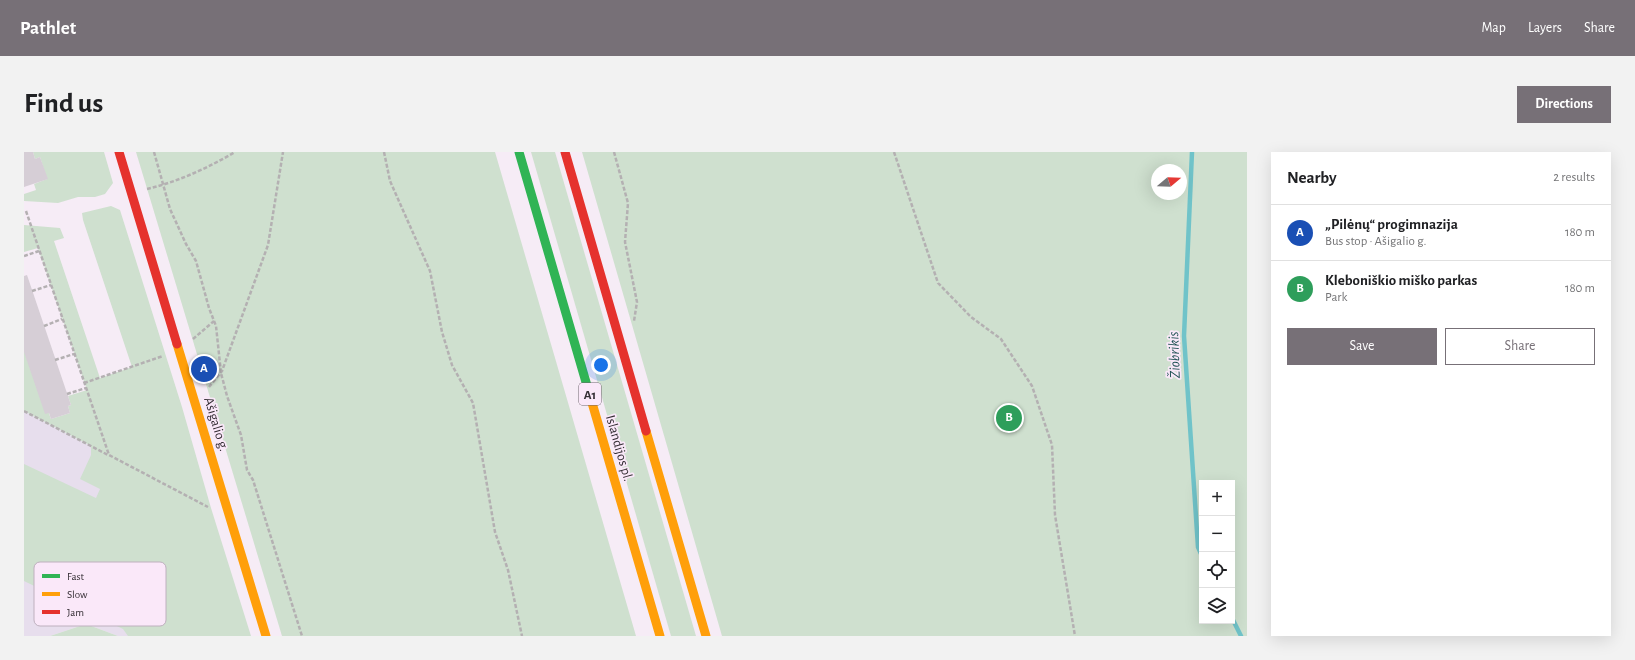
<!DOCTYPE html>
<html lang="en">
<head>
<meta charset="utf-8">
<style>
	body { margin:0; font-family:"Alegreya Sans",sans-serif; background:#f2f2f2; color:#202124 }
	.controls { position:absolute; right:12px; bottom:12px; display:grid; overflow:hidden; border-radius:0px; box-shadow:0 4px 16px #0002 }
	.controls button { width:36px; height:36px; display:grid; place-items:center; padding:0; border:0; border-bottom:1px solid #e0e0e0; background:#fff; color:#202124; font:20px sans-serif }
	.compass { position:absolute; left:1127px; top:12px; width:36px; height:36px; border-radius:50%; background:#fff; box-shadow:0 4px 16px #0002; rotate:71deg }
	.you { position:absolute; left:577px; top:213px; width:14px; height:14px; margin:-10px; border:3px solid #fff; border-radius:50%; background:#1a73e8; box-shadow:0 0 0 6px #1a73e833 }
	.badge { display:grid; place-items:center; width:26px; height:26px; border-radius:50%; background:#777077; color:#fff; font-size:13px; font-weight:700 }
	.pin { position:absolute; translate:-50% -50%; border:2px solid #fff; box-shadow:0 1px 4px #0006 }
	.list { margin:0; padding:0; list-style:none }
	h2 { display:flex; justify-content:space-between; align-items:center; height:52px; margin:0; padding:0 16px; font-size:17px }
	h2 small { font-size:13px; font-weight:400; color:#757577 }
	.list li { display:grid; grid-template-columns:26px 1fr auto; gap:12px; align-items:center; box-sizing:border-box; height:56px; padding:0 16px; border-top:1px solid #e0e0e0 }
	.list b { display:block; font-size:15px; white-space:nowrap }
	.list p { margin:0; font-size:13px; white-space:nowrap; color:#757577 }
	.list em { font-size:13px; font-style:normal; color:#757577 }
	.actions { display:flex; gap:8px; padding:12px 16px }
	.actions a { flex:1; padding:9px 0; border:1px solid #777077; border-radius:0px; text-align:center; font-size:14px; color:#777077 }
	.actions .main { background:#777077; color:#fff }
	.icon { flex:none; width:22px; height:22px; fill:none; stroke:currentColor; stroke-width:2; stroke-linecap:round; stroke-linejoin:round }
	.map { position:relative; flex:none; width:1223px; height:484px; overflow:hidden; border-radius:0px }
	header { display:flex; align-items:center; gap:24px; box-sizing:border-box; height:56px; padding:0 20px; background:#777077; color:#fff }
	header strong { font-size:19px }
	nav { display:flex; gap:22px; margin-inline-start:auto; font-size:14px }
	.intro { display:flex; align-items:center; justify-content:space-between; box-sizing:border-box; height:96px; padding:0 24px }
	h1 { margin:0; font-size:28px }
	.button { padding:10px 18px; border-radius:0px; background:#777077; color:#fff; font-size:14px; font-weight:700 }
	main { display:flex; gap:24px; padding:0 24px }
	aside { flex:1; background:#fff; border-radius:0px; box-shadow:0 4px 16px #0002 }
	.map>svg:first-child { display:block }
	.education { fill:#e7deed }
	.green { fill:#cfe0cf; fill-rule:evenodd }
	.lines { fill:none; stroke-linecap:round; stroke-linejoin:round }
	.stream { stroke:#70c3c9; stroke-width:4.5 }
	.building { fill:#d6ced6 }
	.path { stroke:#b4b0b2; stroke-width:2.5; stroke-dasharray:4 2; stroke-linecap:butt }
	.fast { stroke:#30b455; stroke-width:9 }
	.slow { stroke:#ff9f0a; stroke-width:9 }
	.jam { stroke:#e5322d; stroke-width:9 }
	.labels { text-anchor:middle; stroke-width:3.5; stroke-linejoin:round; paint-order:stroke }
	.shield { fill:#fae8f9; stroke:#6f656e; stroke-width:1 }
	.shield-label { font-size:13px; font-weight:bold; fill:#332d33 }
	.street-label { font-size:14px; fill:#332d33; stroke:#fae8f9 }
	.water-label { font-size:15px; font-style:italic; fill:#1b4e50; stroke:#fae8f9 }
	.key { fill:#fae8f9; stroke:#beb0be; stroke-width:1 }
	.key-label { font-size:11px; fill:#332d33 }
</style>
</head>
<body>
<header>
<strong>Pathlet</strong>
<nav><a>Map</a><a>Layers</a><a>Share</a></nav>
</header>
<div class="intro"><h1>Find us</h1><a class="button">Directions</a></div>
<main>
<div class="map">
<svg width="1223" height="484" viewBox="0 0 1223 484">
	<rect width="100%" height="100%" fill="#f6ecf6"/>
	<polygon class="education" points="0,259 187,356 123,484 94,484 62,472 26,484 0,484"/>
	<g class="green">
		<polygon points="9,0 80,0 89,31 81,42 71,45 54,45 34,51 0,49 0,42 12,38 10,32 23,27 16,5 11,7"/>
		<polygon points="112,0 471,0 612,484 258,484"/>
		<polygon points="507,0 531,0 672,484 647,484"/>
		<path d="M558,0H1223V484H698ZM1133,18H1157V42H1133ZM1178,331H1208V469H1178Z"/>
		<path d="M87,54L96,58L158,255L187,356L227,484H104L99,477L0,429V312L72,346L76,337L56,327L67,303V294L0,259V192C5,219 18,241 27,267L46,261L44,254L47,253L44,244L63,238L14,96L0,100V73L36,76L40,86L30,89L76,226L108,215L59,68L58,61Z"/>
		<polygon points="62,472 94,484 26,484"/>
	</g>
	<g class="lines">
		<g class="stream">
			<polyline points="1168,0 1160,184 1174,395 1178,404"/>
			<polyline points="1208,466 1217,484"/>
		</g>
	</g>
	<g class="building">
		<polygon points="0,0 9,0 11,7 16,5 24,27 0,35"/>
		<polygon points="3,123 47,253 44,254 46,261 27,267 25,261 21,262 0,200 0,124"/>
	</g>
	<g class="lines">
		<g class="path">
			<polyline points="130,0 146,57 162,92 172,109 185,156 192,174 197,221 203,244 217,283 223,318 229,328 278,484"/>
			<polyline points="360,0 366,29 406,119 418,180 428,213 449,251 471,380 484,418 498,484"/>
			<polyline points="590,0 604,51 601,90 613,150 610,169"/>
			<polyline points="870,0 914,131 947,165 977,187 1008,234 1028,293 1031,363 1051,484"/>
			<path d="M123,37C153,30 184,16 211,0"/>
			<polyline points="2,59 85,303 184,355"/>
			<polyline points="0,104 15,99"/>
			<polyline points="8,139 27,133"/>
			<polyline points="20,174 38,167"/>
			<polyline points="169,187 190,169"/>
			<polyline points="31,208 50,202"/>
			<polyline points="60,231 139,204"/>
			<polyline points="185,235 198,219 244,93 259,0"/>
			<polyline points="43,242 62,236"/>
			<polyline points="0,259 84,303"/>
		</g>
		<polyline class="fast" points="495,0 564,237"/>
		<g class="slow">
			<polyline points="153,192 242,484"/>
			<polyline points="564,237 636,484"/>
			<polyline points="622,279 682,484"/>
		</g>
		<g class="jam">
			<polyline points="95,0 153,192"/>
			<polyline points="541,0 622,279"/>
		</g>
	</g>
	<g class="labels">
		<rect class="shield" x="555" y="231" width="22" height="22" rx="3"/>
		<g class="shield-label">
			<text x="566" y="247">A1</text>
		</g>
		<g class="street-label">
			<text transform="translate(193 272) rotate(73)" y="5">Ašigalio g.</text>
			<text transform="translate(596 296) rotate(74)" y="5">Islandijos pl.</text>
		</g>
		<g class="water-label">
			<text transform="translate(1150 203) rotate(-92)" y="5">Žiobrikis</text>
		</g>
	</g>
	<rect x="10" y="410" width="132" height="64" rx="6" class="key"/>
	<rect x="18" y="422" width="18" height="4" fill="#30b455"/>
	<rect x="18" y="440" width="18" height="4" fill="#ff9f0a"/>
	<rect x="18" y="458" width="18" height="4" fill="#e5322d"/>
	<g class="key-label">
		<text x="43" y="428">Fast</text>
		<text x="43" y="446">Slow</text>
		<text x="43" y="464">Jam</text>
	</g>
</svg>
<div class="controls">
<button>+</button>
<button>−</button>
<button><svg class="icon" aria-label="locate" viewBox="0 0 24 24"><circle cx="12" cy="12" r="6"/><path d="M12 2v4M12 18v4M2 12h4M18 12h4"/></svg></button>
<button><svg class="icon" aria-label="layers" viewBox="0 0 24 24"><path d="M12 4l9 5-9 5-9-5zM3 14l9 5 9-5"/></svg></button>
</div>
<svg class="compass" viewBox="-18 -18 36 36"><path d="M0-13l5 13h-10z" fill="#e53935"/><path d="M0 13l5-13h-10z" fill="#757577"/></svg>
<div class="you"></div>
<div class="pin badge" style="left:180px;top:217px;background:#1a4fb4">A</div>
<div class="pin badge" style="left:985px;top:266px;background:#2e9e5b">B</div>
</div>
<aside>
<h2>Nearby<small>2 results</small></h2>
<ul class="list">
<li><span class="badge" style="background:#1a4fb4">A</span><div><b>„Pilėnų“ progimnazija</b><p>Bus stop · Ašigalio g.</p></div><em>180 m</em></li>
<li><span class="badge" style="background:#2e9e5b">B</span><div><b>Kleboniškio miško parkas</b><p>Park</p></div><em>180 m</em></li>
</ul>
<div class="actions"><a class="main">Save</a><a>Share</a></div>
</aside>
</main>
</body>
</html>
